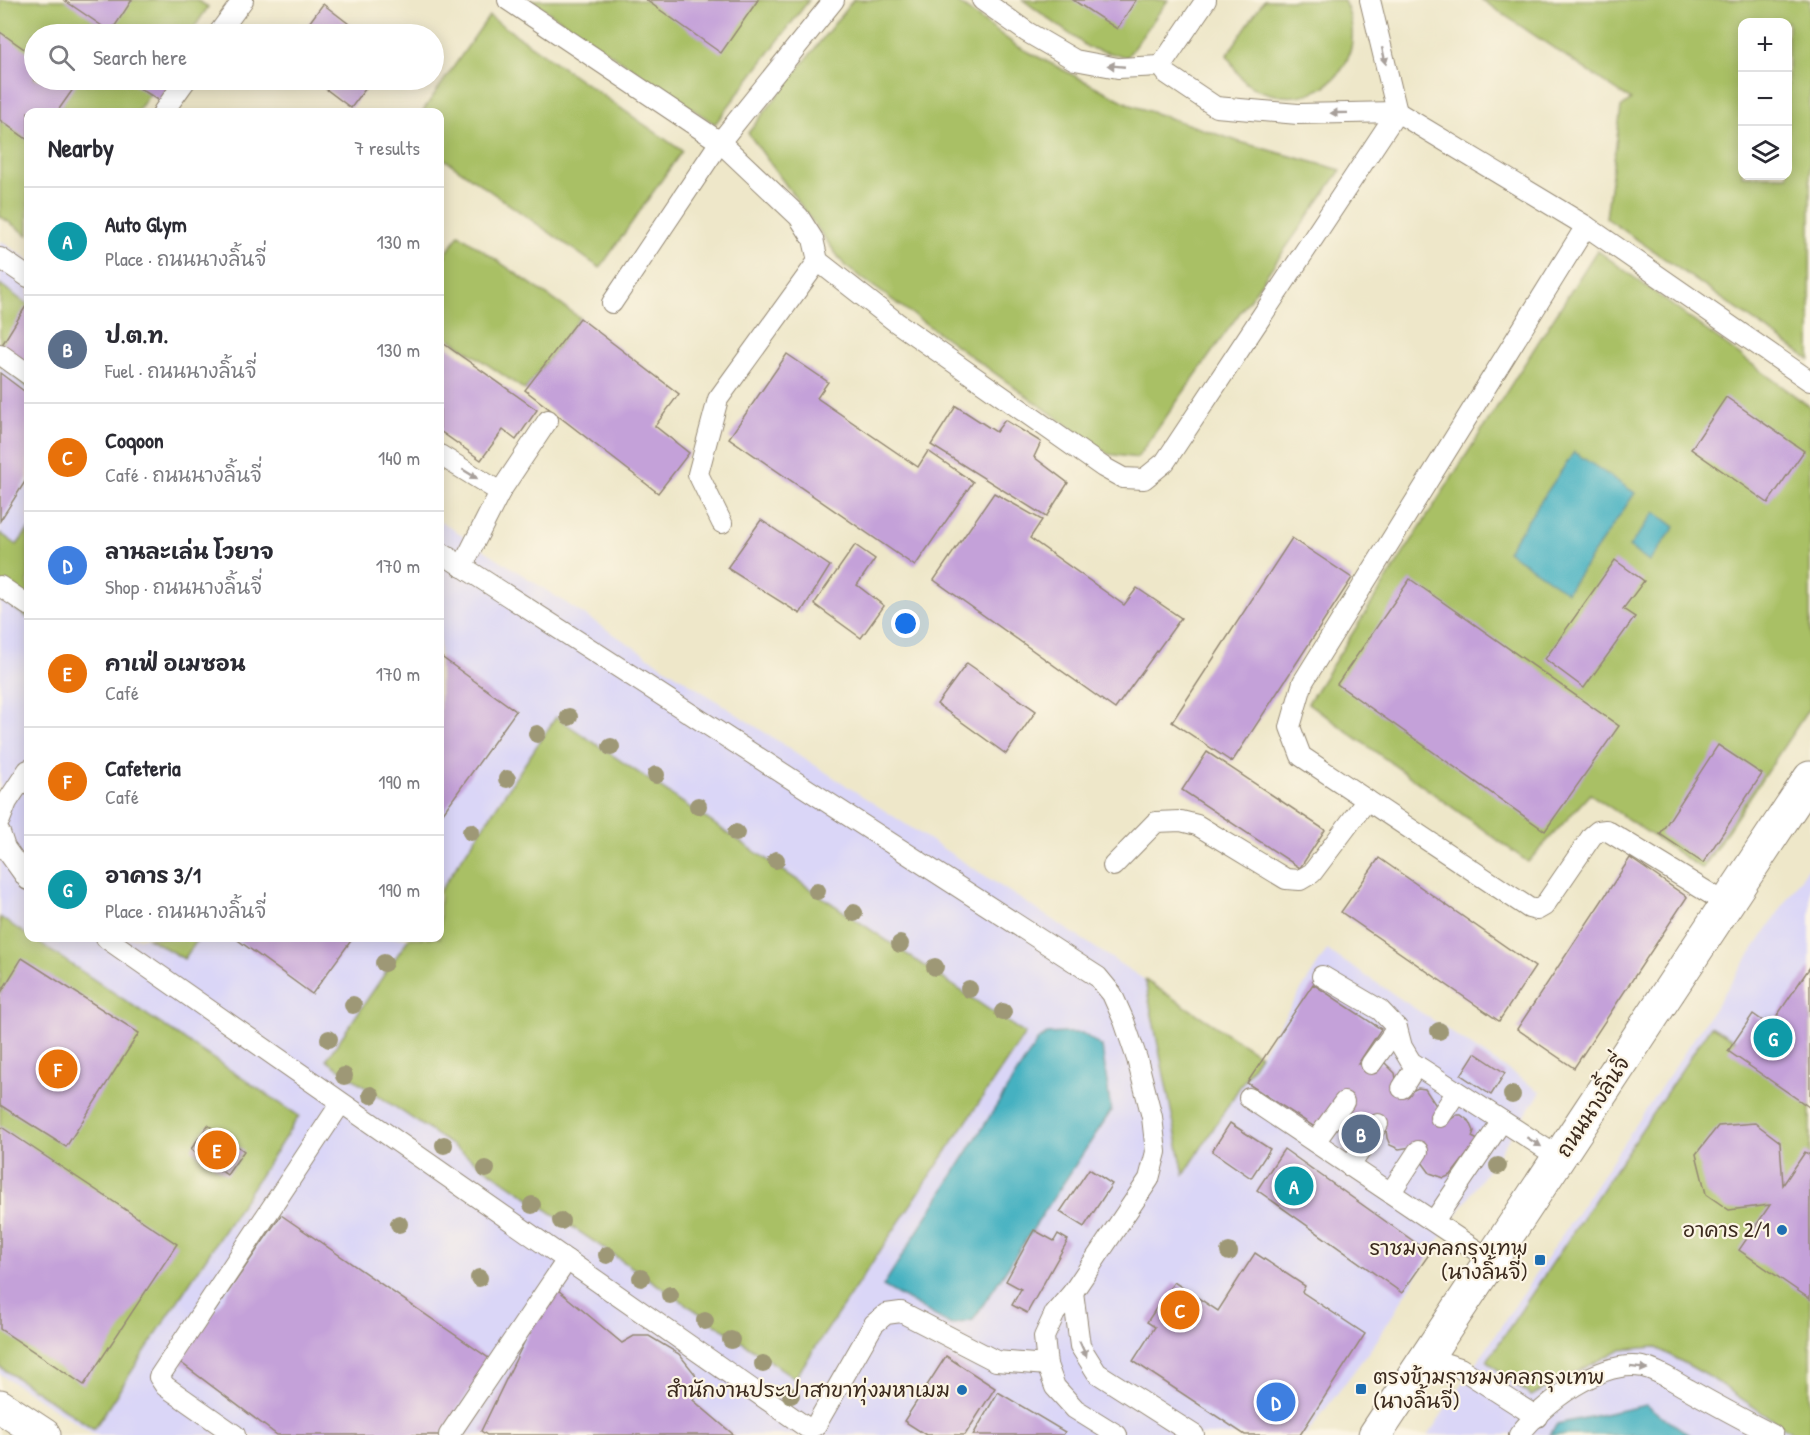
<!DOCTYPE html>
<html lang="en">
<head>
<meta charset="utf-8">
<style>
	body { margin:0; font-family:"Patrick Hand","Playpen Sans Thai",sans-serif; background:#f7f7f7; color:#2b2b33 }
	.controls { position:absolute; right:18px; top:18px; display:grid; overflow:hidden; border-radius:12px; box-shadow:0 3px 15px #0003 }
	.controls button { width:54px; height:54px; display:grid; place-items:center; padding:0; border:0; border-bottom:2px solid #e1e1e2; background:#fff; color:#2b2b33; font:30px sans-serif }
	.you { position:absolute; left:906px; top:624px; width:21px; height:21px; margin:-15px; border:4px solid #fff; border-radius:50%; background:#1a73e8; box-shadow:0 0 0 9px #1a73e833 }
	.badge { display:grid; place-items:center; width:39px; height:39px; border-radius:50%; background:#db2777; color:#fff; font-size:20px; font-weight:700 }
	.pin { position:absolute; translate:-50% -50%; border:3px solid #fff; box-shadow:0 2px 6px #0006 }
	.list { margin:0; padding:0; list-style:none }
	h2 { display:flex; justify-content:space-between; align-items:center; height:78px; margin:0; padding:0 24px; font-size:26px }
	h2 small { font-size:20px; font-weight:400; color:#7c7c81 }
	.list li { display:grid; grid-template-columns:39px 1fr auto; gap:18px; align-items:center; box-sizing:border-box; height:108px; padding:0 24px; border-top:2px solid #e1e1e2 }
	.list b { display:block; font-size:22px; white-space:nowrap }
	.list p { margin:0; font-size:20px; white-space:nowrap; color:#7c7c81 }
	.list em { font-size:20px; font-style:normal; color:#7c7c81 }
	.icon { flex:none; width:33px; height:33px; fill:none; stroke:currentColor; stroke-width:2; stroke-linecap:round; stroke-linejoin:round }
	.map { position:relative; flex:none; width:1810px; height:1435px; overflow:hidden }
	.search { position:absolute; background:#fff; box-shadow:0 3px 15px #0003; left:24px; top:24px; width:420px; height:66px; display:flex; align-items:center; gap:15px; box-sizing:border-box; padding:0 21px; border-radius:33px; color:#7c7c81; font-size:22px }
	.panel { position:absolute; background:#fff; box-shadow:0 3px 15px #0003; left:24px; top:108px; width:420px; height:834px; border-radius:12px }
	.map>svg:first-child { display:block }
	.built { fill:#dad6f7 }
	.green { fill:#a9c065; stroke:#727542; stroke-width:1.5; fill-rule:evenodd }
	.water { fill:#44b1c1; stroke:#406e70; stroke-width:1.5 }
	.building { fill:#c4a1d9 }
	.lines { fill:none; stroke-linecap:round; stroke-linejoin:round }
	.lane-casing { stroke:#948874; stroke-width:22 }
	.secondary-casing { stroke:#948874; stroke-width:35 }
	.lane { stroke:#fff; stroke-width:20 }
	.secondary { stroke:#fff; stroke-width:33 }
	.tree { fill:#9e9876 }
	.oneway { fill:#a79f9a }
	.poi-dot { fill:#1f6fb2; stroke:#fcf5e5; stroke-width:2 }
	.labels { text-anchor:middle; stroke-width:4.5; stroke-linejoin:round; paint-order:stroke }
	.street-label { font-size:21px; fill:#3b2a1e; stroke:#fcf5e5 }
	.poi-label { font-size:21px; fill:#3b2a1e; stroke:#fcf5e5; text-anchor:end }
</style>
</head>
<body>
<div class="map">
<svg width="1810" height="1435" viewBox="0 0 1810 1435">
	<rect width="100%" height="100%" fill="#fcf5e5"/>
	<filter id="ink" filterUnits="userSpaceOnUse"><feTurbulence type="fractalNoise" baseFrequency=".0167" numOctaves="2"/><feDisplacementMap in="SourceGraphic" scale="12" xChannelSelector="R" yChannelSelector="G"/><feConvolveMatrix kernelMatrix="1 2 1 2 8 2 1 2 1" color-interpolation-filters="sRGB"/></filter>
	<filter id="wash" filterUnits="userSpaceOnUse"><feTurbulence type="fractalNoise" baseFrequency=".008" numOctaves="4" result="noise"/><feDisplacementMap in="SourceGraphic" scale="24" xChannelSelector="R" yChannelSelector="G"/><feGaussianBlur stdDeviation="1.35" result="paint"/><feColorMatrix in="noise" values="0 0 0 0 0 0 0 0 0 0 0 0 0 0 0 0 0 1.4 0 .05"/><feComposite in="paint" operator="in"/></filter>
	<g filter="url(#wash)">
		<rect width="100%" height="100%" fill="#eee7c9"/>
		<g class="built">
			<polygon points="0,241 28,259 28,938 440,938 440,521 1260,1055 1327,950 1541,1092 1439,1240 1376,1342 1306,1435 95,1435 0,1374"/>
			<polygon points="1810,865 1810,1435 1428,1435 1469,1374"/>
		</g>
		<g class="green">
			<polygon points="0,0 197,0 208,7 190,34 34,34 34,80 160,80 137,112 28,112 28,235 0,216"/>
			<polygon points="531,0 809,0 715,124"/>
			<polygon points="853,0 954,0 1017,46 1131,105 1240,142 1341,170 1137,458 1108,454 845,266 748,133"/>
			<polygon points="1023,0 1168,0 1127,57 1089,48"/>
			<path d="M1264,0H1343C1348,7 1349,14 1351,22C1360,68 1321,104 1275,95C1263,92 1251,89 1242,79C1236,72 1232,63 1227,55Z"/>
			<path d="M1482,0H1810V360L1606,218L1621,108L1631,100ZM1742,22H1788V176H1742Z"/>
			<polygon points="489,16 682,151 600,268 440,156 440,112 422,112"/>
			<polygon points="459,234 580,318 525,390 440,332 440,263"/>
			<polygon points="1597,250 1810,407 1810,707 1702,869 1590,794 1528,862 1308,703"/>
			<polygon points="0,284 28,305 28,388 0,365"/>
			<polygon points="28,530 28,618 0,598 0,533 17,545"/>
			<polygon points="556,717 1025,1034 795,1378 326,1060 409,938 440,938 440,891"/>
			<polygon points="0,917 299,1116 94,1429 0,1367"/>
			<polygon points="148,938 199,938 184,959"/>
			<polygon points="1145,980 1260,1055 1184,1175"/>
			<polygon points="1810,1014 1810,1435 1795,1435 1708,1376 1655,1347 1619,1350 1531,1396 1487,1361 1711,1026 1768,1060"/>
		</g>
		<g class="water">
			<polygon points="1574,452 1635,493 1567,592 1507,551"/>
			<polygon points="1655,512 1675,527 1649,562 1629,547"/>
			<polygon points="1067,1033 1082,1033 1102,1047 1111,1111 973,1320 951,1325 883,1286 1038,1040 1047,1034"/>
			<polygon points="1646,1405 1690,1435 1550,1435 1557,1424"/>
		</g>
		<g id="blocks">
			<g class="building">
				<polygon points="64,0 132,0 111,32"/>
				<polygon points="646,0 758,0 721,53"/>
				<polygon points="1073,0 1136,0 1117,29"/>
				<polygon points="323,4 362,34 301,34"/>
				<polygon points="0,32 34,56 34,80 68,80 76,85 57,112 28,112 28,140 0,120"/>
				<polygon points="133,80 175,80 160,101 131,83"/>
				<polygon points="314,80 372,80 351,108"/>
				<polygon points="26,306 28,308 28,368 0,348"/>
				<polygon points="580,318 679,394 655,426 689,453 658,493 525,390"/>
				<polygon points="440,341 537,410 516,440 503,430 481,460 440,431"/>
				<polygon points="787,354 828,382 817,398 918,467 928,451 973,482 915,566 729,438"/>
				<polygon points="0,373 28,394 28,477 0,521"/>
				<polygon points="1726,397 1804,451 1768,503 1691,449"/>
				<polygon points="956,406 996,432 1005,420 1041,442 1034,457 1068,483 1046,517 931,445"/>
				<polygon points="994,493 1042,520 1030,538 1124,605 1137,588 1181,618 1115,709 934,580"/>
				<polygon points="761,520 830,566 800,614 727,568"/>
				<polygon points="1292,538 1352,578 1232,762 1172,722"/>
				<polygon points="855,545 875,559 857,585 884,606 861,638 814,604"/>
				<polygon points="1615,560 1644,581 1623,609 1635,617 1584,688 1545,659"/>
				<polygon points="1410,579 1619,726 1545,831 1337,684"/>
				<polygon points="440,656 516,711 440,817"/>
				<polygon points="967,663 1036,711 1006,754 937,704"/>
				<polygon points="1718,745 1762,774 1703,863 1660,834"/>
				<polygon points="1207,752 1325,830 1300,868 1182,790"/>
				<polygon points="1379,858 1535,967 1499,1021 1341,912"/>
				<polygon points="1630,858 1687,897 1574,1068 1517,1029"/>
				<polygon points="235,938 353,938 312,994"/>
				<polygon points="22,958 139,1033 66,1147 0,1105 0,994"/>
				<polygon points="1810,967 1810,1105 1809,1107 1728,1051 1753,1014 1770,1026"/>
				<polygon points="1313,984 1381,1029 1358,1064 1385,1063 1395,1073 1397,1085 1410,1092 1418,1088 1425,1089 1447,1122 1457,1115 1461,1115 1470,1122 1474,1131 1472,1137 1478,1140 1451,1175 1444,1178 1430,1173 1411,1147 1399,1149 1390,1145 1387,1138 1386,1129 1352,1118 1344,1102 1316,1128 1247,1083"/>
				<polygon points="1475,1053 1505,1073 1491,1095 1461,1075"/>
				<polygon points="1230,1123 1270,1149 1251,1178 1212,1151"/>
				<polygon points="1755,1123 1780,1142 1783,1185 1805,1152 1810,1155 1810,1299 1739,1250 1770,1205 1729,1210 1706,1194 1696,1154 1718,1126"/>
				<polygon points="208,1125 244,1151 227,1175 191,1149"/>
				<polygon points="0,1126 177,1244 84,1385 0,1329"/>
				<polygon points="1284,1149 1430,1253 1402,1293 1257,1190"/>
				<polygon points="1089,1169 1112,1184 1084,1227 1060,1212"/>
				<polygon points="281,1215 490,1359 440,1435 277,1435 180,1362"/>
				<polygon points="1034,1230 1054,1241 1058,1234 1068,1240 1027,1313 1012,1305 1021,1289 1006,1281"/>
				<polygon points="1255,1253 1305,1286 1302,1292 1365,1334 1300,1435 1245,1435 1133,1361 1155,1327 1147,1322 1174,1282 1218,1311"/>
				<polygon points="552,1285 622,1343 634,1336 649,1336 679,1354 695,1374 697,1384 697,1394 693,1400 734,1435 487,1435 481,1431"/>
				<polygon points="946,1356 995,1388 965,1435 926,1435 904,1421"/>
				<polygon points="998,1392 1065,1432 1063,1435 973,1435"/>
			</g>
		</g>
	</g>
	<g filter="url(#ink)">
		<use href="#blocks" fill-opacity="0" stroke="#948874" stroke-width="1.5"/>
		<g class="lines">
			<g class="lane-casing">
				<g id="lane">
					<polyline points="508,0 720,142 799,217 813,239 818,261 896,322 1103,467 1123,478 1144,479 1165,462 1397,112 1370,0"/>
					<polyline points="982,0 1027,32 1075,60 1118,68 1161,66 1167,74 1216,107 1298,114 1397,112 1586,226 1810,381"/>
					<polyline points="218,34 243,0"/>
					<polyline points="1161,66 1206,0"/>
					<polyline points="163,112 186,80"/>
					<polyline points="1586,226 1303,682 1290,727 1301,756 1529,908 1537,910 1544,906 1592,836 1598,831 1606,830 1727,904"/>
					<polyline points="0,258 28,277"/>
					<polyline points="612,303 720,142 834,0"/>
					<polyline points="0,354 28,374"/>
					<polyline points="440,455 500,492"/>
					<polyline points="722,523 698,474 718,399 818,261"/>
					<polyline points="440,552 1098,977 1112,994 1124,1021 1137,1059 1152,1117 1156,1152 1149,1179 1073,1292 1055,1313 1044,1337 1047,1365 1055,1387 1075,1409 1117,1435"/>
					<polyline points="462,567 500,492 548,420"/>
					<polyline points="0,586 28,605"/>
					<polyline points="0,820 7,802 28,770"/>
					<polyline points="0,833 5,848 28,880"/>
					<polyline points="1113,866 1156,822 1181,821 1197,825 1286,879 1300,880 1312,873 1367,800"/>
					<polyline points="106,938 806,1427 810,1428 816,1425 874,1324 886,1314 901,1312 996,1361 1047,1365"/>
					<polyline points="1322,976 1380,1010 1397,1028 1402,1047 1411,1062 1560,1158"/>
					<polyline points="1371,1064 1397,1028"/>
					<polyline points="1402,1088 1416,1066"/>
					<polyline points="1249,1098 1492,1261"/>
					<polyline points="1440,1117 1456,1093"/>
					<polyline points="1315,1142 1344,1102"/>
					<polyline points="1350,1166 1378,1124"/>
					<polyline points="1391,1192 1418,1151"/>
					<polyline points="1434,1221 1502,1121"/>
					<polyline points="1073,1292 1080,1346 1097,1373 1194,1435"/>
					<polyline points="1428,1358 1460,1368 1537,1417"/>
					<polyline points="235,1435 165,1386 159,1377 341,1103"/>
					<polyline points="449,1435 567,1260"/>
					<path d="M1519,1435C1543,1403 1601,1359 1643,1367C1660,1371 1673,1381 1688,1389C1716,1405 1744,1420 1773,1435"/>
				</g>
			</g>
			<g class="secondary-casing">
				<g id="secondary">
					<polyline points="0,1406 44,1435"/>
					<polyline points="1375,1435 1810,778"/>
				</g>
			</g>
			<use href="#lane" class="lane"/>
			<use href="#secondary" class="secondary"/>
		</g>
		<g class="tree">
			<circle cx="569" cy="717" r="9"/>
			<circle cx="537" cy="734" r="9"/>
			<circle cx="611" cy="747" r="9"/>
			<circle cx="656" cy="775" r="9"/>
			<circle cx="507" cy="779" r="9"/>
			<circle cx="698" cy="806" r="9"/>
			<circle cx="471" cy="832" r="9"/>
			<circle cx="736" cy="833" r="9"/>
			<circle cx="776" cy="860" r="9"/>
			<circle cx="817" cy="891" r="9"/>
			<circle cx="854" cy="913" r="9"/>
			<circle cx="900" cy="944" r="9"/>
			<circle cx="384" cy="963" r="9"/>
			<circle cx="935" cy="967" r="9"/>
			<circle cx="969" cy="989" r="9"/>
			<circle cx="353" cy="1005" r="9"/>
			<circle cx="1003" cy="1012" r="9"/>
			<circle cx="1439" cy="1031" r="9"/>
			<circle cx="329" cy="1039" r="9"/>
			<circle cx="344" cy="1076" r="9"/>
			<circle cx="371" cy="1095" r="9"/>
			<circle cx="1512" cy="1095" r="9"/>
			<circle cx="444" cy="1145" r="9"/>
			<circle cx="1498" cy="1166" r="9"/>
			<circle cx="486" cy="1169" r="9"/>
			<circle cx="532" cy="1205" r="9"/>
			<circle cx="561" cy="1221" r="9"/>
			<circle cx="399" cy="1224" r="9"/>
			<circle cx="1229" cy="1252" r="9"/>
			<circle cx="607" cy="1255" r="9"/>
			<circle cx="479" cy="1278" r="9"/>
			<circle cx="641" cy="1278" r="9"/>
			<circle cx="670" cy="1295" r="9"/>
			<circle cx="705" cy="1321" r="9"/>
			<circle cx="731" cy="1340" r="9"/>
			<circle cx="763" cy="1364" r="9"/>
			<circle cx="791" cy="1395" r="9"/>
		</g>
		<defs><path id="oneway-solid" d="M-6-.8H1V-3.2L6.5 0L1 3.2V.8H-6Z" transform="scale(1.5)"/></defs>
		<g class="oneway">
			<use href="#oneway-solid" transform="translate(1384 56) rotate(77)"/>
			<use href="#oneway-solid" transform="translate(1116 66) rotate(-175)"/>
			<use href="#oneway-solid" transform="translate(1339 113) rotate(179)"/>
			<use href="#oneway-solid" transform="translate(470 474) rotate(32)"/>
			<use href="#oneway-solid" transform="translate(1534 1142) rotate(32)"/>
			<use href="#oneway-solid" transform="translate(1083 1349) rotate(66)"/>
			<use href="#oneway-solid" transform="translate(1639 1368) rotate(7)"/>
		</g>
	</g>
	<g class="poi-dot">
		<circle cx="1782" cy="1230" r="6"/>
		<rect x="1534" y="1254" width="12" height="12" rx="3"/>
		<rect x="1355" y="1383" width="12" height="12" rx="3"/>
		<circle cx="962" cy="1390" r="6"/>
	</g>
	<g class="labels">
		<g class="street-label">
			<text transform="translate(1593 1107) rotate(-57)" y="7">ถนนนางลิ้นจี่</text>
		</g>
		<g class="poi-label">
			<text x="1770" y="1237">อาคาร 2/1</text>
			<text x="1528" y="1255">ราชมงคลกรุงเทพ<tspan x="1528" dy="24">(นางลิ้นจี่)</tspan></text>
			<text x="1373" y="1384" text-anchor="start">ตรงข้ามราชมงคลกรุงเทพ<tspan x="1373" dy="24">(นางลิ้นจี่)</tspan></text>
			<text x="950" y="1397">สำนักงานประปาสาขาทุ่งมหาเมฆ</text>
		</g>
	</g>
</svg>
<div class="controls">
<button>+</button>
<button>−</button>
<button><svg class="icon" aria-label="layers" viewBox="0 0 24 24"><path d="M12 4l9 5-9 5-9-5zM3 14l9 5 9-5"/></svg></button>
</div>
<div class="you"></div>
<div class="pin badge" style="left:1294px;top:1186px;background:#0f9aa8">A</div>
<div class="pin badge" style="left:1361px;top:1134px;background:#5c6f8a">B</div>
<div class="pin badge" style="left:1180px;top:1310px;background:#e8710a">C</div>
<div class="pin badge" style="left:1276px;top:1402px;background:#3f7fe0">D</div>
<div class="pin badge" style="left:217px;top:1150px;background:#e8710a">E</div>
<div class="pin badge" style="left:58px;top:1069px;background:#e8710a">F</div>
<div class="pin badge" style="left:1773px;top:1038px;background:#0f9aa8">G</div>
<div class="search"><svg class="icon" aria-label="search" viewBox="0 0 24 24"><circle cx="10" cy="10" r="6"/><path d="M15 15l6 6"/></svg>Search here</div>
<section class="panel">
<h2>Nearby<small>7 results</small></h2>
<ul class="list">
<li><span class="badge" style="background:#0f9aa8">A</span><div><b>Auto Glym</b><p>Place · ถนนนางลิ้นจี่</p></div><em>130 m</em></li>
<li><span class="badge" style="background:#5c6f8a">B</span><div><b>ป.ต.ท.</b><p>Fuel · ถนนนางลิ้นจี่</p></div><em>130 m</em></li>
<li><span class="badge" style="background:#e8710a">C</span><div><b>Coqoon</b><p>Café · ถนนนางลิ้นจี่</p></div><em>140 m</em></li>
<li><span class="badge" style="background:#3f7fe0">D</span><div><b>ลานละเล่น โวยาจ</b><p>Shop · ถนนนางลิ้นจี่</p></div><em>170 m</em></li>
<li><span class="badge" style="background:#e8710a">E</span><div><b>คาเฟ่ อเมซอน</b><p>Café</p></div><em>170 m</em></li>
<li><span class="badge" style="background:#e8710a">F</span><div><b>Cafeteria</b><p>Café</p></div><em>190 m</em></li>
<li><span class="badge" style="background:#0f9aa8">G</span><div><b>อาคาร 3/1</b><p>Place · ถนนนางลิ้นจี่</p></div><em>190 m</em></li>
</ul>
</section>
</div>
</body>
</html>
